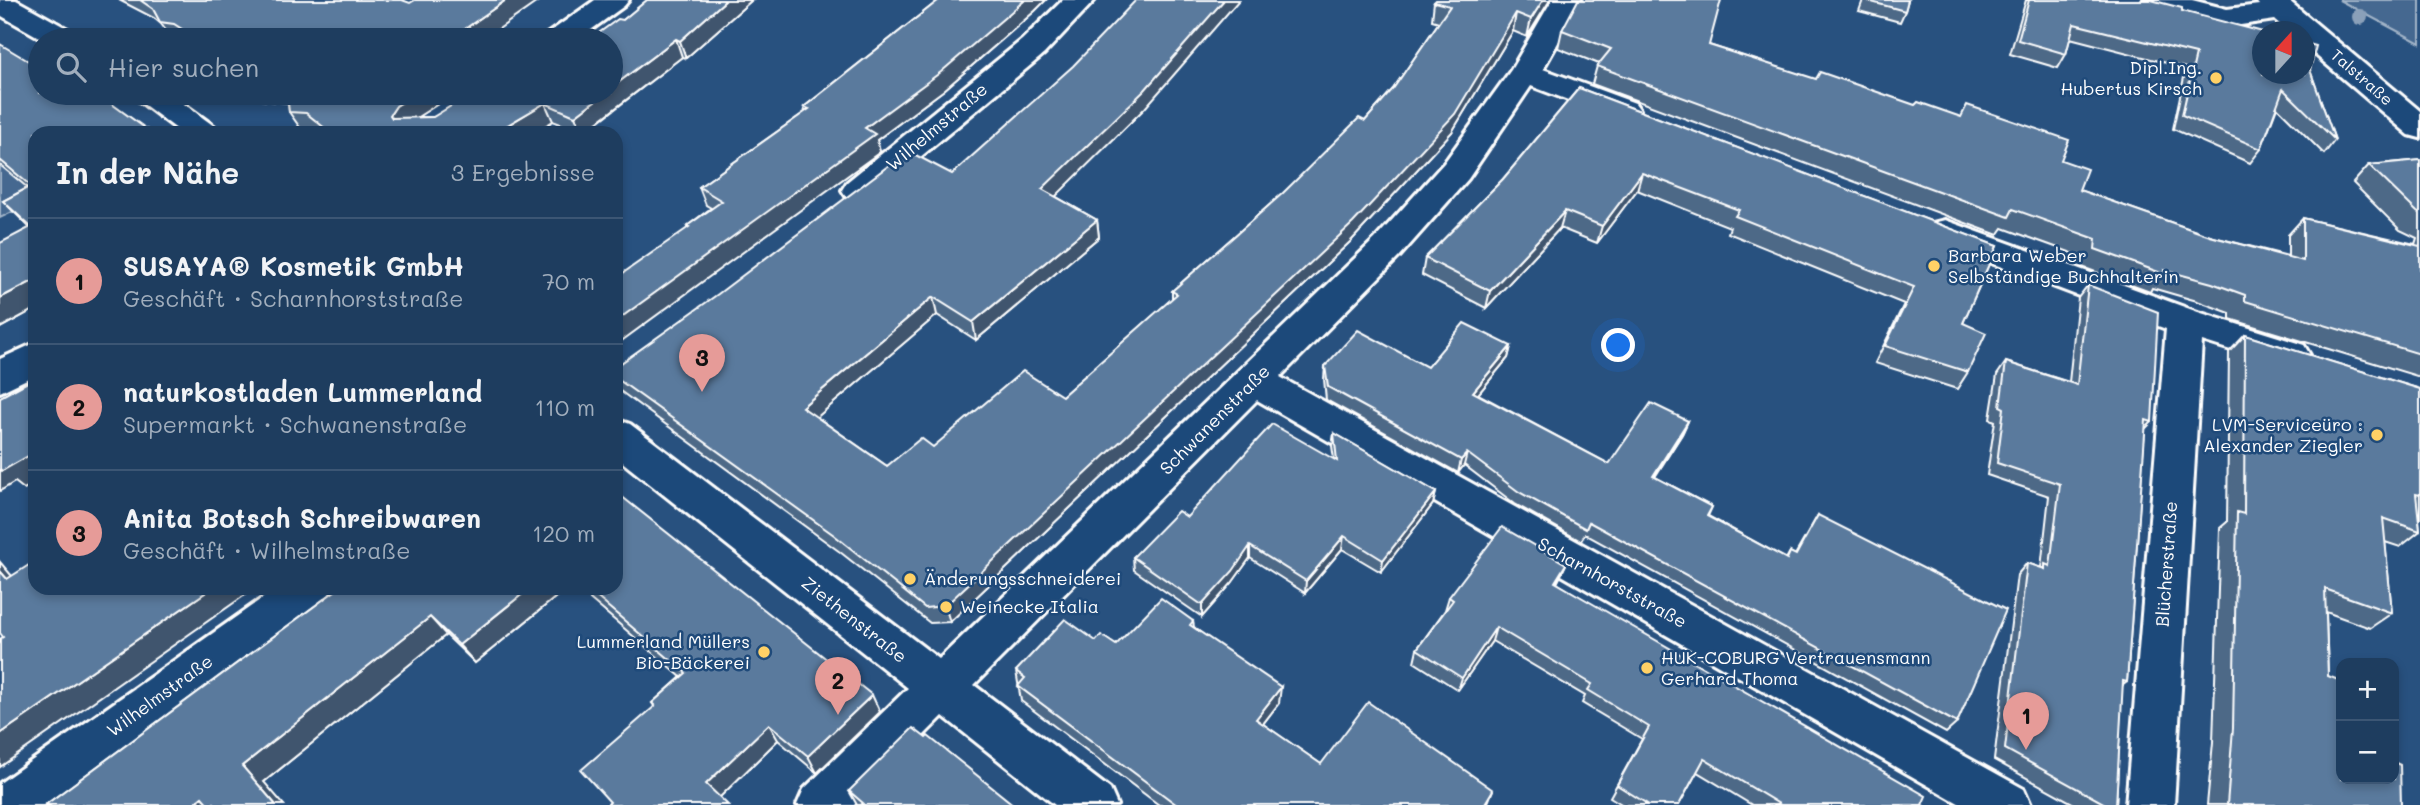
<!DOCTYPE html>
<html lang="de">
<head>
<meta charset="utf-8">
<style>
	body { margin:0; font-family:Mali,sans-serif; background:#264465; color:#f1f3f6 }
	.controls { position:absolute; right:21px; bottom:21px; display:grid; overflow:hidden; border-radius:14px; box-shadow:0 4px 10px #0003 }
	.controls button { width:63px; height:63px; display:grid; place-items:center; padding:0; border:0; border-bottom:2px solid #3c5674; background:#1e3d5f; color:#f1f3f6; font:35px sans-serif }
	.compass { position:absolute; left:2252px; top:21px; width:63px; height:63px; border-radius:50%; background:#1e3d5f; box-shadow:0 4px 10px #0003; rotate:21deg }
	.you { position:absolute; left:1619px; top:346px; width:24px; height:24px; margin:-18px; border:5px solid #fff; border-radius:50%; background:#1a73e8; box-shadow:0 0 0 10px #1a73e833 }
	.badge { display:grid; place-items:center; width:46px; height:46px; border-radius:50%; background:#e69b98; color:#111; font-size:23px; font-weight:700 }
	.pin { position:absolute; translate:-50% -58px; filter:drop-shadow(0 2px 4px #0008) }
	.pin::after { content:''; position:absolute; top:37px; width:24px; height:21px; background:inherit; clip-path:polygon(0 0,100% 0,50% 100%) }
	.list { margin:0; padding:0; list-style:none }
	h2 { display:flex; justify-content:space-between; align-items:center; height:91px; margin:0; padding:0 28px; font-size:30px }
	h2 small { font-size:23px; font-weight:400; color:#a1aebd }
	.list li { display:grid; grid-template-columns:46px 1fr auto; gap:21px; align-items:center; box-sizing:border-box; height:126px; padding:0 28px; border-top:2px solid #3c5674 }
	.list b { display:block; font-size:26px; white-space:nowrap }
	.list p { margin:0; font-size:23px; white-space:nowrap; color:#a1aebd }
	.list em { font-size:23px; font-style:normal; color:#a1aebd }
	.icon { flex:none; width:38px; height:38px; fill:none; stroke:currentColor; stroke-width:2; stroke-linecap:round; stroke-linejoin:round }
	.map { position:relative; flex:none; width:2420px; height:805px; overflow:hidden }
	.search { position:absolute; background:#1e3d5f; box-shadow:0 4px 10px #0003; left:28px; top:28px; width:595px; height:77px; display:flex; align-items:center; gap:18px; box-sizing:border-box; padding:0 24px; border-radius:38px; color:#a1aebd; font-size:26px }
	.panel { position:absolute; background:#1e3d5f; box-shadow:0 4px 10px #0003; left:28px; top:126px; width:595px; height:469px; border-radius:21px }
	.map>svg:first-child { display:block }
	.green { fill:#446890; stroke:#a2b4c8; stroke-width:2 }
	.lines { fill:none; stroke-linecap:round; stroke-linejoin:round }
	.minor-casing { stroke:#fff; stroke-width:6 }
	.minor { fill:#1f4a7a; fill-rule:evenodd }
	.tree { fill:#8aa0b9 }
	.wall { fill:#4d6987; stroke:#fff; stroke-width:2 }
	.shaded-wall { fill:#3f556e; stroke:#fff; stroke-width:2 }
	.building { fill:#5a7a9d; stroke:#fff; stroke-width:2 }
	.poi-dot { fill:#ffd166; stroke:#1f4a7a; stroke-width:2.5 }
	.labels { text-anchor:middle; stroke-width:5; stroke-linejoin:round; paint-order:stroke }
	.far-street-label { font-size:16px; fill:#fff; stroke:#1f4a7a }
	.poi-label { font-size:18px; fill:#fff; stroke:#1f4a7a; text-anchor:start }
	.street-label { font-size:18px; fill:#fff; stroke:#1f4a7a }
</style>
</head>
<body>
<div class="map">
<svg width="2420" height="805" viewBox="0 0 2420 805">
	<rect width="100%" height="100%" fill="#28517f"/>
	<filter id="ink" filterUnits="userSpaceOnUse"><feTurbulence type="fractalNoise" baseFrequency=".0143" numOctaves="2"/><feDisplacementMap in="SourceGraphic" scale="14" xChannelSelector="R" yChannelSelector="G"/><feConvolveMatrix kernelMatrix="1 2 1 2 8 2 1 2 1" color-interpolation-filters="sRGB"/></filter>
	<g filter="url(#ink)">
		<g class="green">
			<polygon points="2339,0 2420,0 2420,43"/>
			<polygon points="17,148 35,201 0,218 0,156"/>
		</g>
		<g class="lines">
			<g class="minor-casing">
				<g id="minor">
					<polygon points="0,0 16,0 77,34 81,40 44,40 0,15"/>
					<polygon points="595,0 629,0 624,6 577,40 543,40 547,34"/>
					<polygon points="1063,0 1095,0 1044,54 871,198 859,201 847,198 842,190 847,182 1022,40"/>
					<polygon points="1552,0 1582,0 1543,69 1635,103 1640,110 1635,117 1624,120 1613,117 1531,86 1468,179 1399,257 1280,377 2024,789 2031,805 1962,805 1257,400 974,685 1110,789 1117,805 1055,805 943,716 854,805 797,805 804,789 908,688 616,457 616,419 630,424 939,659 1375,239 1444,163 1511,70"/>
					<polygon points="2143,0 2192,0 2227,9 2259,5 2255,0 2288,0 2420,111 2420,138 2409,135 2304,45 2304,32 2289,32 2275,20 2227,27 2148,6"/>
					<polygon points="133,93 169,93 214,126 219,133 182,133 138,100"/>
					<polygon points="1945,220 2198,312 2304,345 2310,355 2304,365 2291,369 2202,341 2174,805 2126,805 2166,329 1933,241 1928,232 1933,223"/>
					<polygon points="35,343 35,375 0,392 0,359"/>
					<polygon points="277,588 332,588 326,601 48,805 0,805 0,783"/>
				</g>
			</g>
			<use href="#minor" class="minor"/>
		</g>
		<circle class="tree" cx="2360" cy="17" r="8"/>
		<g class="wall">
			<polygon points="119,0 402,0 483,40 173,40 161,24 154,18"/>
			<polygon points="647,0 752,0 686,58 682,57 584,133 553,121 533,133 319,133 317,131 301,129 289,112 288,103 261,100 256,93 455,93 417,117 433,117 611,93 623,20"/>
			<polygon points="939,0 1046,0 1035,11 944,90 877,140 880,152 688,228 687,226 711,208 706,205 699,187 805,112 804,107"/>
			<polygon points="1550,0 1527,37 1513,31 1452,132 1351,241 950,622 930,623 840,552 616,388 616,364 621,363 952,174 1145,108 1055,196 1097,220 1099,237 976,340 937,315 817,417 887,466 1062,396 1172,299 1172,291 1365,121 1393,89 1439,22 1432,20 1434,2"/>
			<polygon points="1863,0 1908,0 1905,11 1900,22 1859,11"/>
			<polygon points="2026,0 2151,0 2182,11 2310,70 2335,140 2324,154 2277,107 2261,149 2250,163 2173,129 2186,68 2070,38 2066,54 2058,68 2010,54"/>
			<polygon points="1562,30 1709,45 2061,160 2079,190 2210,236 2288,256 2288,235 2303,218 2415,244 2417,238 2400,230 2353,183 2369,165 2420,160 2420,377 2230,319 2230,313 2197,301 2152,288 2150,292 2082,267 2083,257 2003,228 1998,235 1592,84 1597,66 1599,64 1558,48"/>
			<polygon points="0,44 35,133 35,309 0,328 30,228 3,201 28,188 0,165"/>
			<polygon points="1579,88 1997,246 1963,323 1968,372 1957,389 1875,363 1904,304 1728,233 1730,227 1637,190 1597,243 1560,228 1486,308 1422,275 1425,258 1503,179"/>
			<polygon points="2088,285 2152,422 2145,429 2127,682 2122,686 2116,805 2076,805 1994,760 2017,575 2027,563 2041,568 2049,496 1987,475 1995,421 1990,419 1997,375 2006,362 2069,382 2078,298"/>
			<polygon points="2245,335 2420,389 2420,518 2419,518 2420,531 2400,547 2385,542 2392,613 2370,628 2326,612 2328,676 2341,779 2401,805 2207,805 2213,742 2220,528 2227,522 2229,352"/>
			<polygon points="1511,346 1508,358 1478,394 1609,464 1688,421 1682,434 1655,477 1712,507 1708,516 1786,559 1790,552 1795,555 1818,515 1957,723 1946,733 1585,534 1581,541 1515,504 1464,465 1458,473 1326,400 1324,379 1325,366 1427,367"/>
			<polygon points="1334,433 1436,492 1433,504 1381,572 1342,549 1305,593 1250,558 1232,583 1202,617 1134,570 1133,557 1187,517 1334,459 1332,446"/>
			<polygon points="1566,564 1557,583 1922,805 1752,805 1697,772 1679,805 1623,805 1610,797 1642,739 1582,703 1585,696 1492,641 1458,690 1414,662 1417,649 1445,610 1449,597"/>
			<polygon points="339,588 567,588 475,663 446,635 264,782 45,805"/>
			<polygon points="577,588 616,588 880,712 817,773 778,740 720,797 610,802 654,706 652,703 681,677"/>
			<polygon points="1193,621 1194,627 1279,703 1263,724 1321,764 1487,805 1159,805 1021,701 1016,671 1096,641 1116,645"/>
			<polygon points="849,791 1014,805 857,805"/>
		</g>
		<g class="shaded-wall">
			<polygon points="506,0 540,0 483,40 449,40"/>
			<polygon points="726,0 752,0 686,58 680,41"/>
			<polygon points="1025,0 1046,0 1035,11 944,90 877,140 880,152 616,345 616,321 865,128"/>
			<polygon points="1224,0 1239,0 1145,108 1045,207 1042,189"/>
			<polygon points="1543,0 1550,0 1527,37 1531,19"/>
			<polygon points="1516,13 1513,31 1452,132 1351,241 950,622 945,606"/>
			<polygon points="676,39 682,57 583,133 575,116 605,93 611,93 611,88"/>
			<polygon points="417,93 455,93 407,124 401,133 390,115 396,106"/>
			<polygon points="545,103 553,121 533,133 494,133"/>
			<polygon points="1642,173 1637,190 1597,243 1602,226"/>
			<polygon points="1565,211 1560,228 1486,308 1490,291"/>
			<polygon points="1097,220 1099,237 976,340 973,322"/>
			<polygon points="35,280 35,309 0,328 0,298"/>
			<polygon points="933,297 937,315 809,424 802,407"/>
			<polygon points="1511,346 1508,358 1470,404 1473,392"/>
			<polygon points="1688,421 1682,434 1647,488 1653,476"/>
			<polygon points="35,452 35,483 24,489 15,482 0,491 0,468"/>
			<polygon points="1467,453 1464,465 1458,473 1461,460"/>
			<polygon points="1436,492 1433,504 1381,572 1383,560"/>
			<polygon points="1344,536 1342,549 1305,593 1306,581"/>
			<polygon points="1250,546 1250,558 1232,583 1202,617 1202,605"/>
			<polygon points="0,562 29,596 7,579 0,571"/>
			<polygon points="1566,564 1560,577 1550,596 1555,582"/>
			<polygon points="51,588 60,588 77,610 55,593"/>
			<polygon points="212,588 255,588 0,767 0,734"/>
			<polygon points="530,588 567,588 475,663 459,645"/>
			<polygon points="430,617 446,635 264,782 284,805 276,805 242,766"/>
			<polygon points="1496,627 1492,641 1458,690 1462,678"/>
			<polygon points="1281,687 1279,703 1255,734 1256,719"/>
			<polygon points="872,695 880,712 817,773 808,756"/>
			<polygon points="769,724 778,740 717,800 706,784"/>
			<polygon points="1493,790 1487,805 1484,805"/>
			<polygon points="202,797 214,803 217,805 192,805"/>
		</g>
		<g class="building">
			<polygon points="140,0 402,0 410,3 415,0 506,0 449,40 192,40 188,33 174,24 160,22 153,9"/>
			<polygon points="647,0 726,0 680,41 676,39 611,88 611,40 589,40 618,19 623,20"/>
			<polygon points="939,0 1025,0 941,72 865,128 875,134 616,321 616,278 689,227 687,226 722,201 699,187 809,109 804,107"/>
			<polygon points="1136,0 1224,0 1144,91 1042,189 1097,220 973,322 933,297 802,407 887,466 921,438 933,447 1023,371 1062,396 1177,294 1172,291 1283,193 1359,118 1365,121 1393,89 1450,6 1434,2 1436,0 1543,0 1531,19 1516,13 1455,114 1353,223 945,606 925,608 834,535 616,378 616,364 621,363 718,294 908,151 952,174 1073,66"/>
			<polygon points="1578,0 1721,0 1709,45 1816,79 1820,72 1915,105 1918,102 1961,117 1967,105 2069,140 2061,160 2087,169 2079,190 2210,236 2303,261 2303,218 2420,246 2420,354 2245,301 2245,295 2212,283 2164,270 2164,274 2095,249 2096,239 2013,209 2009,217 1597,66 1611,49 1562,30"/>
			<polygon points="1864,0 1908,0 1905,11"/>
			<polygon points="2029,0 2151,0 2182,8 2182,11 2263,32 2263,74 2305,74 2305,43 2316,46 2310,70 2335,140 2283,89 2261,149 2182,115 2196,54 2074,24 2066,54 2018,40"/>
			<polygon points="0,44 40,68 40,93 90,93 94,96 98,94 152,133 35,133 35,280 0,298 0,243 31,227 3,201 31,186 0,160"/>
			<polygon points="1579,88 1997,246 1963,323 1986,333 1968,372 1885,346 1914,287 1735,216 1739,210 1642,173 1602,226 1565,211 1490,291 1425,258 1503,179"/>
			<polygon points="287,93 417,93 396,106 390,115 392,118 433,117 472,93 605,93 575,116 545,103 494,133 331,133 306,113 289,112"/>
			<polygon points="2420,160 2420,214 2417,212 2369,165"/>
			<polygon points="2088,285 2158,312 2152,422 2146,420 2127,682 2123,681 2116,805 2107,805 2005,749 2027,563 2045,569 2045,564 2050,566 2060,484 1997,463 2004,408 2000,406 2006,362 2077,385"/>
			<polygon points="1464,323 1511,346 1473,392 1609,464 1651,403 1688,421 1653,476 1712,507 1707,516 1787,559 1790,552 1796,555 1818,515 2006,610 1957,723 1589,522 1586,529 1519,492 1467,453 1461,460 1328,387 1325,366 1358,330 1427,367"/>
			<polygon points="2245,335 2420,389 2420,495 2416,494 2420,531 2383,518 2392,613 2325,589 2328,676 2341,681 2341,779 2394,779 2394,762 2400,765 2401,805 2227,805 2233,728 2237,512 2244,514"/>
			<polygon points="35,378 35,439 33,440 35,442 35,452 2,471 0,469 0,397"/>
			<polygon points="1272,424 1337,461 1334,433 1436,492 1383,560 1344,536 1306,581 1250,546 1233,571 1202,605 1133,557 1178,511 1187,517"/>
			<polygon points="616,492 872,695 808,756 769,724 706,784 728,805 607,805 610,802 581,770 655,706 652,703 686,673 586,588 616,588"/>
			<polygon points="1502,527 1566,564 1555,582 1926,796 1922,805 1778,805 1779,804 1704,759 1679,805 1649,805 1617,785 1649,727 1588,690 1592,684 1496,627 1462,678 1417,649 1453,600 1449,597"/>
			<polygon points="32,563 35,567 35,588 51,588 55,593 62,588 212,588 0,734 0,639 3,637 0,633 0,571 7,579"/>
			<polygon points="339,588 530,588 459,645 430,617 242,766 276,805 216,805 214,803 212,805 209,805 202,797 192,805 45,805"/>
			<polygon points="1161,598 1193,621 1190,625 1281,687 1256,719 1321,764 1368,702 1493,790 1484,805 1177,805 1018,686 1025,678 1016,671 1065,619 1096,641 1101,635 1116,645"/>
			<polygon points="913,728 926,738 928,736 1014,805 861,805 863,803 849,791"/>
		</g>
	</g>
	<g class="poi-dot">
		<circle cx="2216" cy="78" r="7"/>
		<circle cx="1934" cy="266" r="7"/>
		<circle cx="2377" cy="435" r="7"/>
		<circle cx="910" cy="579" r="7"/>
		<circle cx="946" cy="607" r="7"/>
		<circle cx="764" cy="652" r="7"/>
		<circle cx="1647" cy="668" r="7"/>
	</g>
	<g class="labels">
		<g class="far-street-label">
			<text transform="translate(2362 77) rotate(41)" y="6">Talstraße</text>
		</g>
		<g class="poi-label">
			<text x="2202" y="74" text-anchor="end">Dipl.Ing.<tspan x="2202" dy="21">Hubertus Kirsch</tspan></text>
			<text x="1948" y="262">Barbara Weber<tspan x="1948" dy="21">Selbständige Buchhalterin</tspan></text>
			<text x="2363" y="431" text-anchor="end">LVM-Serviceüro :<tspan x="2363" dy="21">Alexander Ziegler</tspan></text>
			<text x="924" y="585">Änderungsschneiderei</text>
			<text x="960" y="613">Weinecke Italia</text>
			<text x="750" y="648" text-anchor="end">Lummerland Müllers<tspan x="750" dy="21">Bio-Bäckerei</tspan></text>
			<text x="1661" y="664">HUK-COBURG Vertrauensmann<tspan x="1661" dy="21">Gerhard Thoma</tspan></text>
		</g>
		<g class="street-label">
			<text transform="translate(937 127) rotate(-40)" y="6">Wilhelmstraße</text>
			<text transform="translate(1215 420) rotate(-45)" y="6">Schwanenstraße</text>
			<text transform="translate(2167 564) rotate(-86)" y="6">Blücherstraße</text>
			<text transform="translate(1612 583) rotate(29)" y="6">Scharnhorststraße</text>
			<text transform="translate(854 620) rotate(38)" y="6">Ziethenstraße</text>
			<text transform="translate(160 696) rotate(-36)" y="6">Wilhelmstraße</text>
		</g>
	</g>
</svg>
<div class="controls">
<button>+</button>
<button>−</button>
</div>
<svg class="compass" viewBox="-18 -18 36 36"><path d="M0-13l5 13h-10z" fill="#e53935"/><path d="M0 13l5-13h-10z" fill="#a1aebd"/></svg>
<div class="you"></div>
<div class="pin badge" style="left:2026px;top:750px">1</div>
<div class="pin badge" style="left:838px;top:715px">2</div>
<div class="pin badge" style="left:702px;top:392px">3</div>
<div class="search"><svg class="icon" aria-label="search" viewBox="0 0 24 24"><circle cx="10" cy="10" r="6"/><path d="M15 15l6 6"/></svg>Hier suchen</div>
<section class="panel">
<h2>In der Nähe<small>3 Ergebnisse</small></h2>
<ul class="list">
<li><span class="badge">1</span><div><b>SUSAYA® Kosmetik GmbH</b><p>Geschäft · Scharnhorststraße</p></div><em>70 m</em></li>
<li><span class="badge">2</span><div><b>naturkostladen Lummerland</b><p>Supermarkt · Schwanenstraße</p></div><em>110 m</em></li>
<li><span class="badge">3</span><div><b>Anita Botsch Schreibwaren</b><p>Geschäft · Wilhelmstraße</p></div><em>120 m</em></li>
</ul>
</section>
</div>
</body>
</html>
